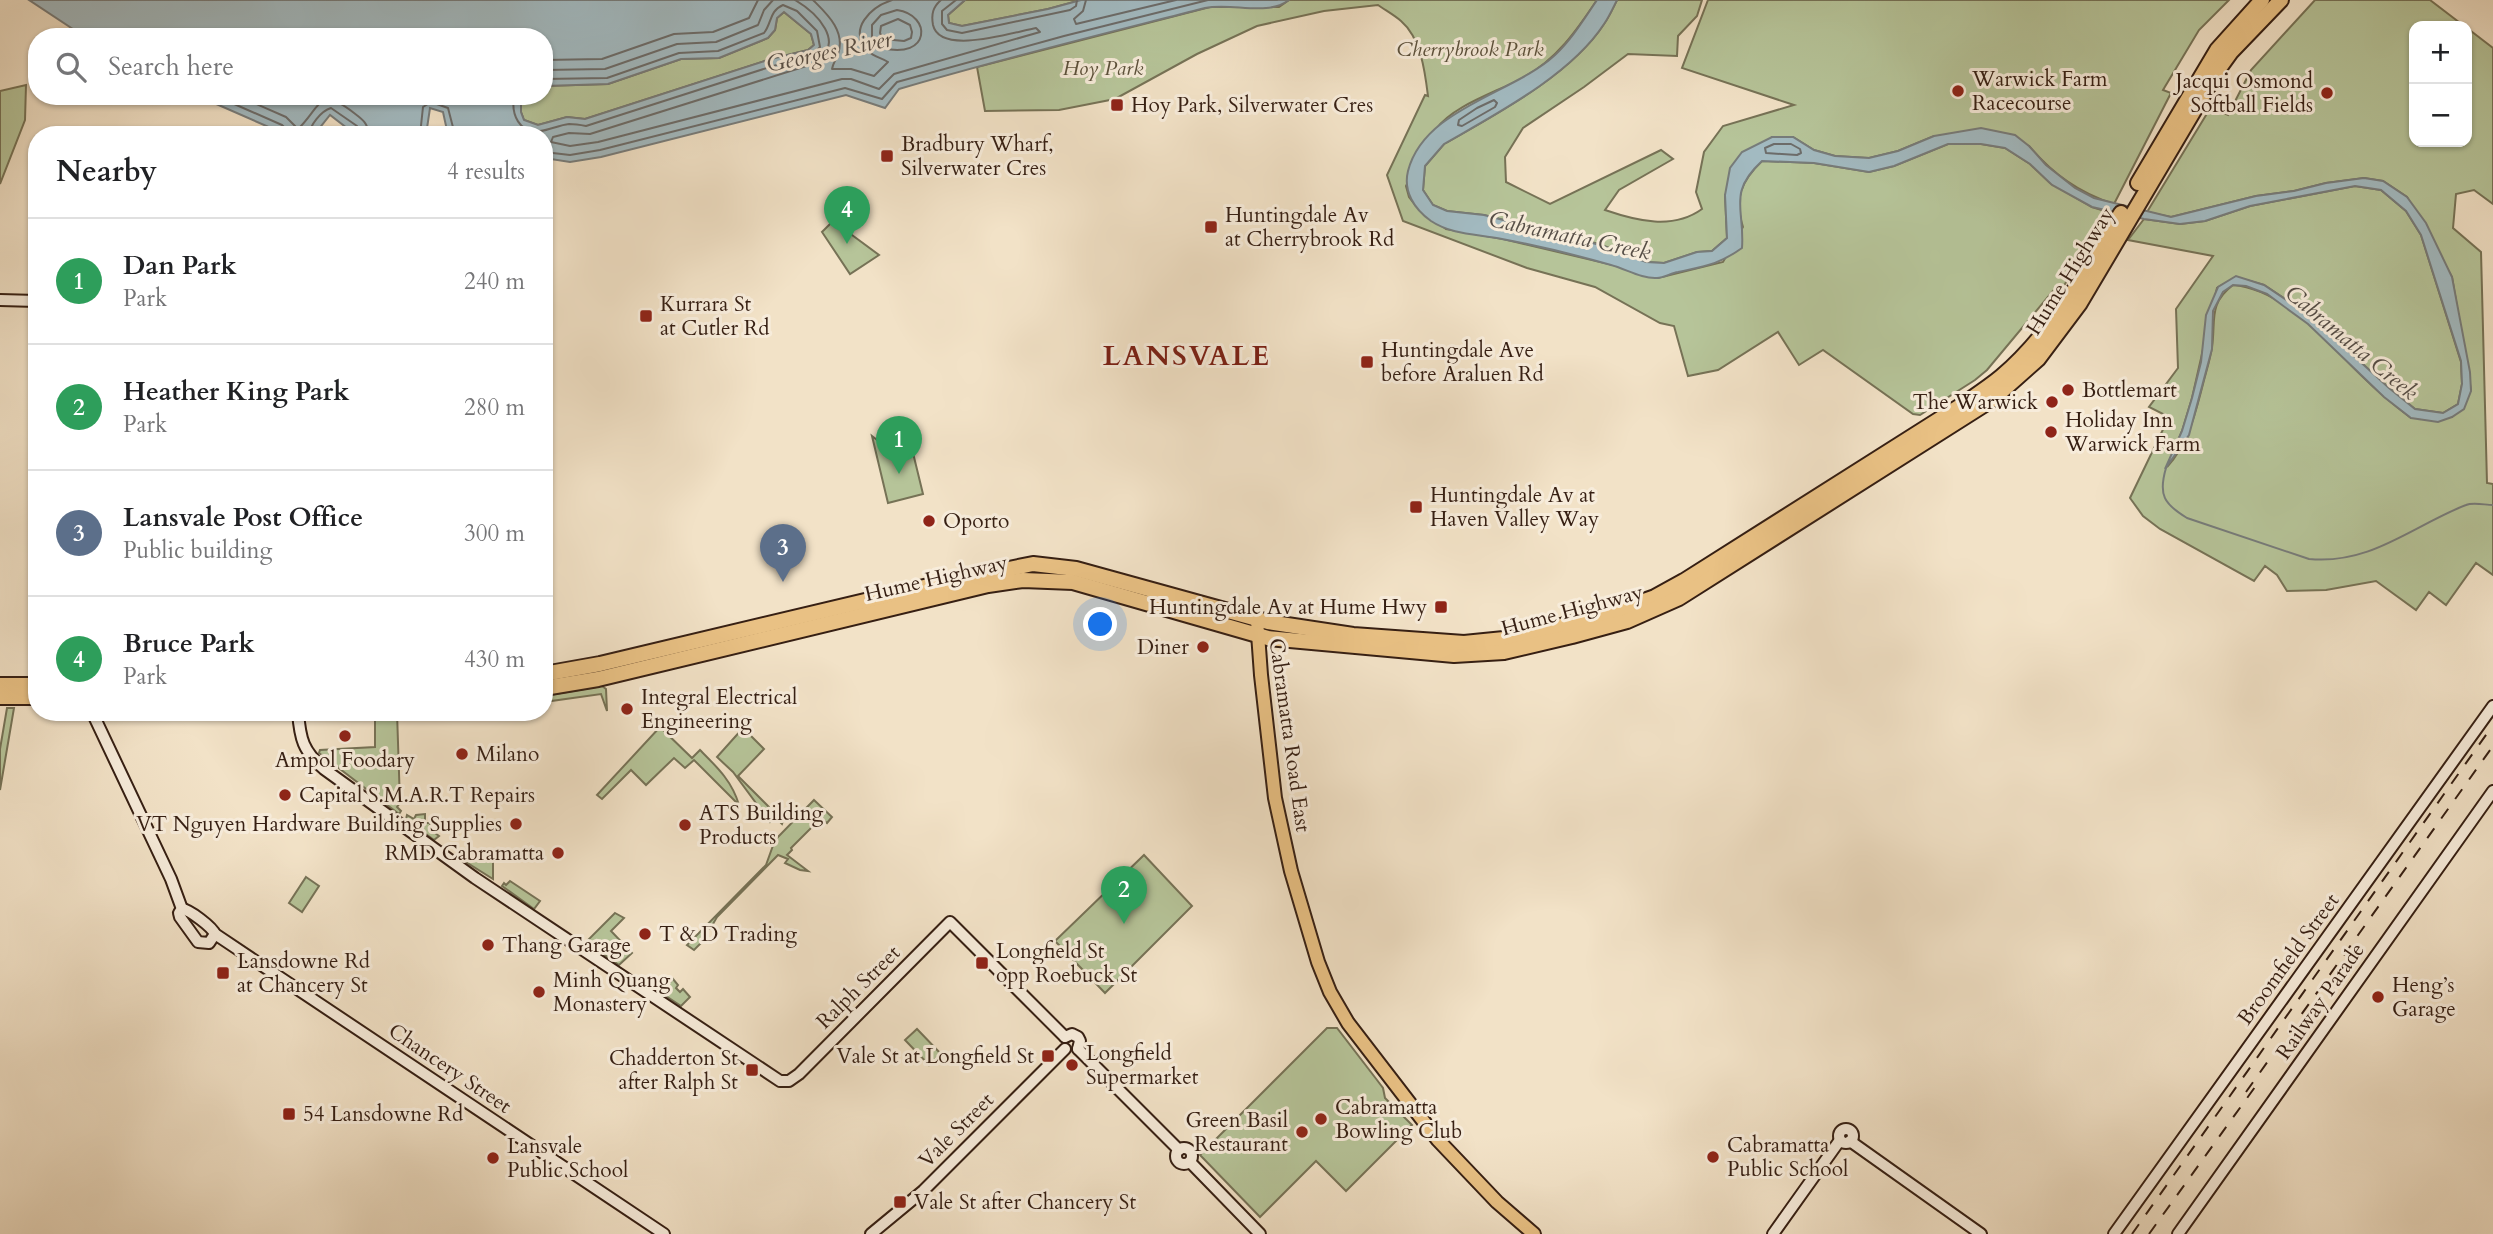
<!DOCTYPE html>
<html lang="en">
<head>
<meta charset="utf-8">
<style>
	body { margin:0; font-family:Cardo,serif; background:#f6f6f6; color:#202124 }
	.controls { position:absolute; right:21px; top:21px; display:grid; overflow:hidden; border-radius:14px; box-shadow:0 2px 5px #0004 }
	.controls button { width:63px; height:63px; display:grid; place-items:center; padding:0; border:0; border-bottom:2px solid #e0e0e0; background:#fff; color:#202124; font:35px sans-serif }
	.you { position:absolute; left:1101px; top:625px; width:24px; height:24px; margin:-18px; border:5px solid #fff; border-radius:50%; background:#1a73e8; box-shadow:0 0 0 10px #1a73e833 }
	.badge { display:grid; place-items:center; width:46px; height:46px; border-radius:50%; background:#ea580c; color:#fff; font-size:23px; font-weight:700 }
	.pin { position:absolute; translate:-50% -58px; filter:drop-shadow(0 2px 4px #0008) }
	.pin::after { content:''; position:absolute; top:37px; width:24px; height:21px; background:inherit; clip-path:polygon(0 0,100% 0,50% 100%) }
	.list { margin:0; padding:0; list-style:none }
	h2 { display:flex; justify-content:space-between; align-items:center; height:91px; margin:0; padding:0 28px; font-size:30px }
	h2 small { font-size:23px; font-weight:400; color:#757577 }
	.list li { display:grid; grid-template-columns:46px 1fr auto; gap:21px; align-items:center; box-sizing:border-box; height:126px; padding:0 28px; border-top:2px solid #e0e0e0 }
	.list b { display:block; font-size:26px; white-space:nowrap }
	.list p { margin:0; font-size:23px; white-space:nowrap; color:#757577 }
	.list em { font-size:23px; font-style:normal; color:#757577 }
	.icon { flex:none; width:38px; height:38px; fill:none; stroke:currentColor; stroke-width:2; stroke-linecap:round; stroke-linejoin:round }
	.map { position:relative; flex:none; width:2493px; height:1234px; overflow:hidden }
	.search { position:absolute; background:#fff; box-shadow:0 2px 5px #0004; left:28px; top:28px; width:525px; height:77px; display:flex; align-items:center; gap:18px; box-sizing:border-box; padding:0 24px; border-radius:28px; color:#757577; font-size:26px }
	.panel { position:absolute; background:#fff; box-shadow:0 2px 5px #0004; left:28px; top:126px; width:525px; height:595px; border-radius:28px }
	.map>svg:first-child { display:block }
	.green { fill:#b6c499; stroke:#767256; stroke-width:2 }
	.water { fill:#a2bac1; stroke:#777c7b; stroke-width:2 }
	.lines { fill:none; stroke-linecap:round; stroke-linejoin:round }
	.shore { stroke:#6c6c6a; stroke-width:2 }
	.stream { stroke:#777c7b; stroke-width:2 }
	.secondary-casing { stroke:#361f13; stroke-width:14 }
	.primary-casing { stroke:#361f13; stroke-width:16 }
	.highway-casing { stroke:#361f13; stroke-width:18 }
	.secondary { stroke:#f7ecdb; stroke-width:10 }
	.primary { stroke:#e9c184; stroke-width:12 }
	.highway { stroke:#e9c184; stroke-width:14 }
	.rail { stroke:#361f13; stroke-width:2; stroke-dasharray:12 12; stroke-linecap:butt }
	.poi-dot { fill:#8f2418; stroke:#f7ecdb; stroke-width:2.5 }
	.labels { text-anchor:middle; stroke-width:6; stroke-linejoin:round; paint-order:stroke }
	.park-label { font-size:21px; font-style:italic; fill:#5c513b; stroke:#f7ecdb }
	.poi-label { font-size:21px; fill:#361f13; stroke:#f7ecdb; text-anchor:start }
	.street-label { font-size:21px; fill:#361f13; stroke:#f7ecdb }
	.water-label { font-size:23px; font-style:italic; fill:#564e47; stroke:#f7ecdb }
	.district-label { font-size:28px; font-weight:bold; letter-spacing:2px; fill:#7a1f14; stroke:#f7ecdb }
</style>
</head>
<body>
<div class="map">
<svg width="2493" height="1234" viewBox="0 0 2493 1234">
	<rect width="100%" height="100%" fill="#f2e2c7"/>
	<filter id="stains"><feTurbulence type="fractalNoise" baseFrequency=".00286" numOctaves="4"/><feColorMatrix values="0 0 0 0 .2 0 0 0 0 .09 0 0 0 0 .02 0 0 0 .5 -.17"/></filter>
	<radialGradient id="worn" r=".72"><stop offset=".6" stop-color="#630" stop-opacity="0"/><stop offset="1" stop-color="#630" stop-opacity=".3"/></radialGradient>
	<g class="green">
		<polygon points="965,0 1081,0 1048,9 962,26 949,23 948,15"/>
		<path d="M1289,0H1597C1577,30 1556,60 1524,77C1498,92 1455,104 1436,129C1424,145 1416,167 1406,186L1409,197L1416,206L1446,229L1503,239L1613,265L1658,278L1723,262L1743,227C1734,199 1741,181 1762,161L1814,163L1869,172L1894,166L1948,144H1981L2005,148L2030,164L2050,183L2092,207L2108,212L2053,304L2052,292L1987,370L1975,380L1920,415L1913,414L1823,350L1799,365L1778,332L1718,370L1688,376L1674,326L1660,323L1595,287L1527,268L1403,221L1387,175L1425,95L1428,96C1425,72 1421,38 1401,21C1394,15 1385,10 1378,5L1324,11L1257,26L1197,54L1115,99L1059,110L985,111L977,67L1210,7H1279Z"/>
		<path d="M1617,0H1702L1697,16L1678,36L1677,56L1628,54L1584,87L1523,128L1505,157L1506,182L1550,204L1661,150L1673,159L1619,190L1605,210C1637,221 1673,230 1702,209L1696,192L1704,152L1723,126L1794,105L1682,68L1708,0H2229L2199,30L2163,90L2171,93L2114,204C2079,193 2053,174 2029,146L1934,136L1898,151L1869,158L1835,156L1814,150L1793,137H1772L1725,195L1727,238L1712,251L1697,252L1664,263L1646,262L1599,244L1484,215L1447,211L1433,205L1423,190L1425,166L1444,144C1496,114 1571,75 1604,24C1609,17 1613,8 1617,0Z"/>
		<path d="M2315,0H2430L2464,26H2414V142H2467V28L2493,48V204L2474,190L2456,194L2453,228L2481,252L2487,483L2493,484V575L2476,563L2446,605L2429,592L2416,610L2376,581L2326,590L2287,591L2277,575L2265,566L2254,581L2160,529L2143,516L2130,498L2169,417L2149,407L2178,368L2176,309L2213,256L2128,240L2144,219L2180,224L2205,221L2250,206L2355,186L2381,190L2406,211L2421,235L2461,362L2462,384L2458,404L2443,413L2415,409L2389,388L2309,315L2264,285L2236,277L2217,288L2192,398L2182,431L2167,467C2189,443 2195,414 2203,384C2206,372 2210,360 2212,347C2216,320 2208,304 2233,285C2284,289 2328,343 2362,376C2378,392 2394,405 2411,418L2452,417L2471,390L2452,277L2407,197L2383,181L2364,178L2326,183L2294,191L2256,196L2171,217L2147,212L2211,107L2228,115L2251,70Z"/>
		<polygon points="784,12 811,34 814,45 808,50 771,59 585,119 567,117 538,125 524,120 521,112 521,96 544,96 544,86 608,84 681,59 719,58 768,38 775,30 777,18"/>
		<polygon points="26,85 25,120 0,184 0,91"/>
		<polygon points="833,221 879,255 850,274 822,232"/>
		<polygon points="872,436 890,450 913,453 923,494 888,503"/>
		<polygon points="602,686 606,689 607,711 601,694 544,702 544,696"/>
		<polygon points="7,708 14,708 0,790 0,749"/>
		<polygon points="375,712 397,712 400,803 397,807 401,811 399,814 319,753 320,750 375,747"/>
		<path d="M660,727L692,758L700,750C717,767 732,781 739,805L694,760L685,768L674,758L646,785L631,770L602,799L597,795Z"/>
		<polygon points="743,728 764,749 738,776 783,821 782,824 775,817 770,822 733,772 717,757"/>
		<polygon points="814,800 832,817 827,823 821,818 791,848 792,850 787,855 808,871 800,870 785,863 788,859 778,855 717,917 710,929 704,929 702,936 705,939 694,950 687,945 766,865 775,840"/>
		<polygon points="425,814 425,823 430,823 431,830 439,836 434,840 406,819 407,815 414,819 416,815"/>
		<path d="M461,849C473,849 481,855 493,854V879L458,857Z"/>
		<polygon points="1144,855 1192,906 1105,993 1055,941"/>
		<polygon points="306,877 319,886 302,912 289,903"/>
		<polygon points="510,881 540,901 534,909 502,886 504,883 506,885"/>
		<polygon points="615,913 624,918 611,931 632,953 619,965 586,942"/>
		<polygon points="673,979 678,985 676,988 680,992 683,989 690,997 681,1006 660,992"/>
		<polygon points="1327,1028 1337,1028 1377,1080 1383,1088 1385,1098 1412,1125 1346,1191 1316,1161 1260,1217 1200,1155"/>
		<polygon points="917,1029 941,1054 929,1065 905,1040"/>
	</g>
	<g class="water">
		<path d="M29,0H965L948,15L949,23L962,26L1048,9L1081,0H1289C1267,17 1232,2 1205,8C1103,34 1000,59 899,89L885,108L846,95L601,157L570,162L544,158V135H448L443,112L430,108L426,135H356L330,115L314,135H287L198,96H521V112L524,120L538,125L567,117L585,119L771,59L808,50L814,45L811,34L784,12L777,18L775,30L768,38L719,58L681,59L608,84L544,86V37H85Z"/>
		<path d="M1597,0H1617C1613,8 1609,17 1604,24C1571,75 1496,114 1444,144L1425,166L1423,190L1433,205L1447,211L1484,215L1600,245L1646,262L1664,263L1697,252L1712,251L1727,238L1725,195L1730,168L1742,152L1772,137H1793L1814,150L1835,156L1869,158L1898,151L1934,136L1981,128L2015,135L2029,146L2046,165L2075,188L2094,198L2171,217L2256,196L2294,191L2326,183L2364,178L2383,181L2407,197L2426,223L2452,277L2470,372L2471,391L2464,409L2452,417L2438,422L2411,418L2384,397L2308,324L2267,294L2246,286L2233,285L2223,292L2213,311L2212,349L2189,435L2165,469L2182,431L2192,398L2201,362L2206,315L2218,287L2236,276L2264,285L2309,315L2389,388L2415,409L2443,413L2458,404L2462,384L2461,361L2421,235L2406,211L2381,190L2355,186L2250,206L2205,221L2180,224L2144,219L2092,207L2052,185L2030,164L2005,148L1981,144H1948L1894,166L1869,172L1814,163L1762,161C1727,193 1745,209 1742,248C1718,265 1705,266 1678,272C1671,273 1664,278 1657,278C1642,279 1626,269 1611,265C1576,255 1539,246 1502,239C1478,234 1452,235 1431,221C1414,209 1403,191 1408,171C1424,108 1513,94 1555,55C1572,39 1584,19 1597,0Z"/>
	</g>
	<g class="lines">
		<g class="shore">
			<path d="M795,0C817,13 846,42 816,63L590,134L569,133L553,137L551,142L570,146L598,142L842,79H851L879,89L894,74L1040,32L1036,28C1014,32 940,56 933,25C931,14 933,7 941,0"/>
			<path d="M813,0C827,14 846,31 838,54C836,60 833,63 832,69H851L874,76L888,62C882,58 874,57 868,51C847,29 871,7 892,0"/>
			<polyline points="956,0 942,11 942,24 947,30 962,33 1070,10 1076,6 1077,0"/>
			<polyline points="1086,0 1083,11 1074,19 1076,24 1176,0"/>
			<path d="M897,10C932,15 931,60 882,48L872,39V25L881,15Z"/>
			<polygon points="898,19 910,25 912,32 911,38 904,41 883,39 880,33 881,26"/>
			<polyline points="544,60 602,59 674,34 713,32 749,18 758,0"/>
			<polyline points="544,70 605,69 677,44 716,42 758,25 764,10 773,0"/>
			<polyline points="216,96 282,125 286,129 287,135"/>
			<path d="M238,96L286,117L298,129C321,107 318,85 354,113C362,119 368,123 369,135"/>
			<path d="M514,96C511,114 519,134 540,131C550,130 559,125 569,124C574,124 581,125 586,126L773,66L812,56L820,47L817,31L797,11L783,5C769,11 772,23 764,33L718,51L679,53L607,78L544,79"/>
			<polygon points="1494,100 1497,103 1495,107 1462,126 1458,125 1459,120 1477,108"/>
			<path d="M309,135C310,125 321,111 331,108L357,126L360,135"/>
			<polyline points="420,135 423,107 431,102 448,108 455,135"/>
			<polygon points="1774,144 1791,144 1800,149 1801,153 1797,155 1766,153 1765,148"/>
			<polyline points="544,152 570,155 600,150 845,88 882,99 897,82 1064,36 1208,0 1277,0"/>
		</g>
		<path class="stream" d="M2166,468C2158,495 2164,504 2187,518L2309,559C2371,565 2412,526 2466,505C2473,502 2485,505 2493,505"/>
		<g class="secondary-casing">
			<g id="secondary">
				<polyline points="0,300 37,301"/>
				<polyline points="92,712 171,879 182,909"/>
				<path d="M298,712C300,739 303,751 324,769L475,878L780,1081H789L799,1074L950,922L1065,1037"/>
				<path d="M182,909C190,910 212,927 215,934L664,1234"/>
				<polyline points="182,909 179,913 180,917 198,942 209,943 215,934"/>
				<polyline points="1065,1037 1072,1034 1078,1037 1080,1041 1078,1049"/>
				<polyline points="1078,1049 1179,1150"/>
				<circle cx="1846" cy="1136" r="7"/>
				<polyline points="1850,1141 1981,1234"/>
				<circle cx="1184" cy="1156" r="8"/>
				<polyline points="1190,1162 1260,1234"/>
				<polyline points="871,1234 923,1191 1065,1049"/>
				<polyline points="1773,1234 1840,1140"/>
				<polyline points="2114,1234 2493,706"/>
				<polyline points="2178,1234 2493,791"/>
			</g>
		</g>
		<g class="primary-casing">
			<polyline id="primary" points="1257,620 1261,675 1275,798 1291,871 1318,962 1330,992 1348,1023 1438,1140 1497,1202 1534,1234"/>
		</g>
		<g class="highway-casing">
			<g id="highway">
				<polyline points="2138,183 2217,50 2262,0"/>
				<path d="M544,674L600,664L941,583L1033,564L1076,569L1268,622L1353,635L1464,643L1514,638L1604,615L1655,597L1684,581L1962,405C1975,396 1989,387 2001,377C2053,333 2087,270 2121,213"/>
				<polyline points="0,685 37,685"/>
				<polyline points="544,688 598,679 988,585 1023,580 1073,582 1268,638 1454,655 1504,652 1572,636 1627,621 1679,598 1993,399 2038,359 2080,303 2218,70 2231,52 2281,0"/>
				<polyline points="0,697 37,697"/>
			</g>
		</g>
		<use href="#secondary" class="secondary"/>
		<use href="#primary" class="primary"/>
		<use href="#highway" class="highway"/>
		<g class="rail">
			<polyline points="2246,1092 2493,746"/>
			<polyline points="2132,1234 2493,725"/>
			<polyline points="2149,1234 2255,1087"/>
		</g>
	</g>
	<g class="poi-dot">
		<circle cx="1958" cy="91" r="7"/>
		<circle cx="2327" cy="93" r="7"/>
		<rect x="1110" y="98" width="14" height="14" rx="3.5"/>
		<rect x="880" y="149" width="14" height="14" rx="3.5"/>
		<rect x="1204" y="220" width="14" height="14" rx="3.5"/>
		<rect x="639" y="309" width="14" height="14" rx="3.5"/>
		<rect x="1360" y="355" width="14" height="14" rx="3.5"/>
		<circle cx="2068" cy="390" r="7"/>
		<circle cx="2052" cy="402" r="7"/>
		<circle cx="2051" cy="432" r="7"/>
		<rect x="1409" y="500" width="14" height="14" rx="3.5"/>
		<circle cx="929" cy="521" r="7"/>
		<rect x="1434" y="600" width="14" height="14" rx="3.5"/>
		<circle cx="1203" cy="647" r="7"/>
		<circle cx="627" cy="709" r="7"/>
		<circle cx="345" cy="736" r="7"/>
		<circle cx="462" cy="754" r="7"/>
		<circle cx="285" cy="795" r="7"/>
		<circle cx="516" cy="824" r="7"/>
		<circle cx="685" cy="825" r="7"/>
		<circle cx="558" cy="853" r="7"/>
		<circle cx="645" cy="934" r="7"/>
		<circle cx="488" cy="945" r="7"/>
		<rect x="975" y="956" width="14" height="14" rx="3.5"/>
		<rect x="216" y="966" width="14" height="14" rx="3.5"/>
		<circle cx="539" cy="992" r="7"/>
		<circle cx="2378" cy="997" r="7"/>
		<rect x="1041" y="1049" width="14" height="14" rx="3.5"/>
		<circle cx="1072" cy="1065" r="7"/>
		<rect x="745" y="1063" width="14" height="14" rx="3.5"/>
		<rect x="282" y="1107" width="14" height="14" rx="3.5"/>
		<circle cx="1321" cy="1119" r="7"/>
		<circle cx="1302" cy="1132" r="7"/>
		<circle cx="1713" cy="1157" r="7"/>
		<circle cx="493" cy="1158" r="7"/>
		<rect x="893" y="1195" width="14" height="14" rx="3.5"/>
	</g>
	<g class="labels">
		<g class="park-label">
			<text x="1470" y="56">Cherrybrook Park</text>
			<text x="1103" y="75">Hoy Park</text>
		</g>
		<g class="poi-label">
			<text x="1972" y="86">Warwick Farm<tspan x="1972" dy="24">Racecourse</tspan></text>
			<text x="2313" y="88" text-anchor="end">Jacqui Osmond<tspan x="2313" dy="24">Softball Fields</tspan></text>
			<text x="1131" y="112">Hoy Park, Silverwater Cres</text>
			<text x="901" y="151">Bradbury Wharf,<tspan x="901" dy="24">Silverwater Cres</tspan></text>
			<text x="1225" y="222">Huntingdale Av<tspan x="1225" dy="24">at Cherrybrook Rd</tspan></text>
			<text x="660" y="311">Kurrara St<tspan x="660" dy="24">at Cutler Rd</tspan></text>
			<text x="1381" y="357">Huntingdale Ave<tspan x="1381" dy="24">before Araluen Rd</tspan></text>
			<text x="2082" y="397">Bottlemart</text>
			<text x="2038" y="409" text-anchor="end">The Warwick</text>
			<text x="2065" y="427">Holiday Inn<tspan x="2065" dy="24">Warwick Farm</tspan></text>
			<text x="1430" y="502">Huntingdale Av at<tspan x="1430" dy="24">Haven Valley Way</tspan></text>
			<text x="943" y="528">Oporto</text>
			<text x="1427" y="614" text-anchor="end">Huntingdale Av at Hume Hwy</text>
			<text x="1189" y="654" text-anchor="end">Diner</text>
			<text x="641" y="704">Integral Electrical<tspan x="641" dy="24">Engineering</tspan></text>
			<text x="476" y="761">Milano</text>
			<text x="345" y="767" text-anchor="middle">Ampol Foodary</text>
			<text x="299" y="802">Capital S.M.A.R.T Repairs</text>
			<text x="699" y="820">ATS Building<tspan x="699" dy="24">Products</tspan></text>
			<text x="502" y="831" text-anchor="end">VT Nguyen Hardware Building Supplies</text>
			<text x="544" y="860" text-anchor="end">RMD Cabramatta</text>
			<text x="659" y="941">T &amp; D Trading</text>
			<text x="502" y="952">Thang Garage</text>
			<text x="996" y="958">Longfield St<tspan x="996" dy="24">opp Roebuck St</tspan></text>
			<text x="237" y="968">Lansdowne Rd<tspan x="237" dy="24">at Chancery St</tspan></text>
			<text x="553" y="987">Minh Quang<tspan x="553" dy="24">Monastery</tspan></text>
			<text x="2392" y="992">Heng’s<tspan x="2392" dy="24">Garage</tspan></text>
			<text x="1086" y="1060">Longfield<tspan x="1086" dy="24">Supermarket</tspan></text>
			<text x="1034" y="1063" text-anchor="end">Vale St at Longfield St</text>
			<text x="738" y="1065" text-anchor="end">Chadderton St<tspan x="738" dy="24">after Ralph St</tspan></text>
			<text x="1335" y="1114">Cabramatta<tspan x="1335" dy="24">Bowling Club</tspan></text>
			<text x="303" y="1121">54 Lansdowne Rd</text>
			<text x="1288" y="1127" text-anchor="end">Green Basil<tspan x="1288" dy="24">Restaurant</tspan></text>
			<text x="1727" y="1152">Cabramatta<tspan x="1727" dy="24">Public School</tspan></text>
			<text x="507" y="1153">Lansvale<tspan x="507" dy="24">Public School</tspan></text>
			<text x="914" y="1209">Vale St after Chancery St</text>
		</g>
		<g class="street-label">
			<text transform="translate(2070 271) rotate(-58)" y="7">Hume Highway</text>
			<text transform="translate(936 578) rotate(-13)" y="7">Hume Highway</text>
			<text transform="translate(1572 610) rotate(-15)" y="7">Hume Highway</text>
			<text transform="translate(1290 735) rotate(82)" y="7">Cabramatta Road East</text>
			<text transform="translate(2288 959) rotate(-54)" y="7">Broomfield Street</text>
			<text transform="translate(858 987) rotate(-45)" y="7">Ralph Street</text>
			<text transform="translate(2320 1001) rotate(-55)" y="7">Railway Parade</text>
			<text transform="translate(450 1068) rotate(34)" y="7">Chancery Street</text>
			<text transform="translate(956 1130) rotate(-45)" y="7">Vale Street</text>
		</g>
		<g class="water-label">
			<text transform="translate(829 51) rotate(-12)" y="8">Georges River</text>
			<text transform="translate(1570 235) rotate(12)" y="8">Cabramatta Creek</text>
			<text transform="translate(2352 342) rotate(40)" y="8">Cabramatta Creek</text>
		</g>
		<g class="district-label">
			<text x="1187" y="365">LANSVALE</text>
		</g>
	</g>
	<rect width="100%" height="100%" filter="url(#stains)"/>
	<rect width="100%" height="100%" fill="url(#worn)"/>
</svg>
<div class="controls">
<button>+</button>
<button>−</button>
</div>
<div class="you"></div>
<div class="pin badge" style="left:899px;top:474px;background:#2e9e5b">1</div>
<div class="pin badge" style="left:1124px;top:924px;background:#2e9e5b">2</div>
<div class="pin badge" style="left:783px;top:582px;background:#5c6f8a">3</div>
<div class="pin badge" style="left:847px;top:244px;background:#2e9e5b">4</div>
<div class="search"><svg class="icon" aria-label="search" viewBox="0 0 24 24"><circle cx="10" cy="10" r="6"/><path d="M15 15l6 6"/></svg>Search here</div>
<section class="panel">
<h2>Nearby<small>4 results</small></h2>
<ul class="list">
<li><span class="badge" style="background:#2e9e5b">1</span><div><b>Dan Park</b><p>Park</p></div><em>240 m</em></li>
<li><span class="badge" style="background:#2e9e5b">2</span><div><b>Heather King Park</b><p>Park</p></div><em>280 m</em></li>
<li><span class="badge" style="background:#5c6f8a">3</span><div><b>Lansvale Post Office</b><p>Public building</p></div><em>300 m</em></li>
<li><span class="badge" style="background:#2e9e5b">4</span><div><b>Bruce Park</b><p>Park</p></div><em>430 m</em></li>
</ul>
</section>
</div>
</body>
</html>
